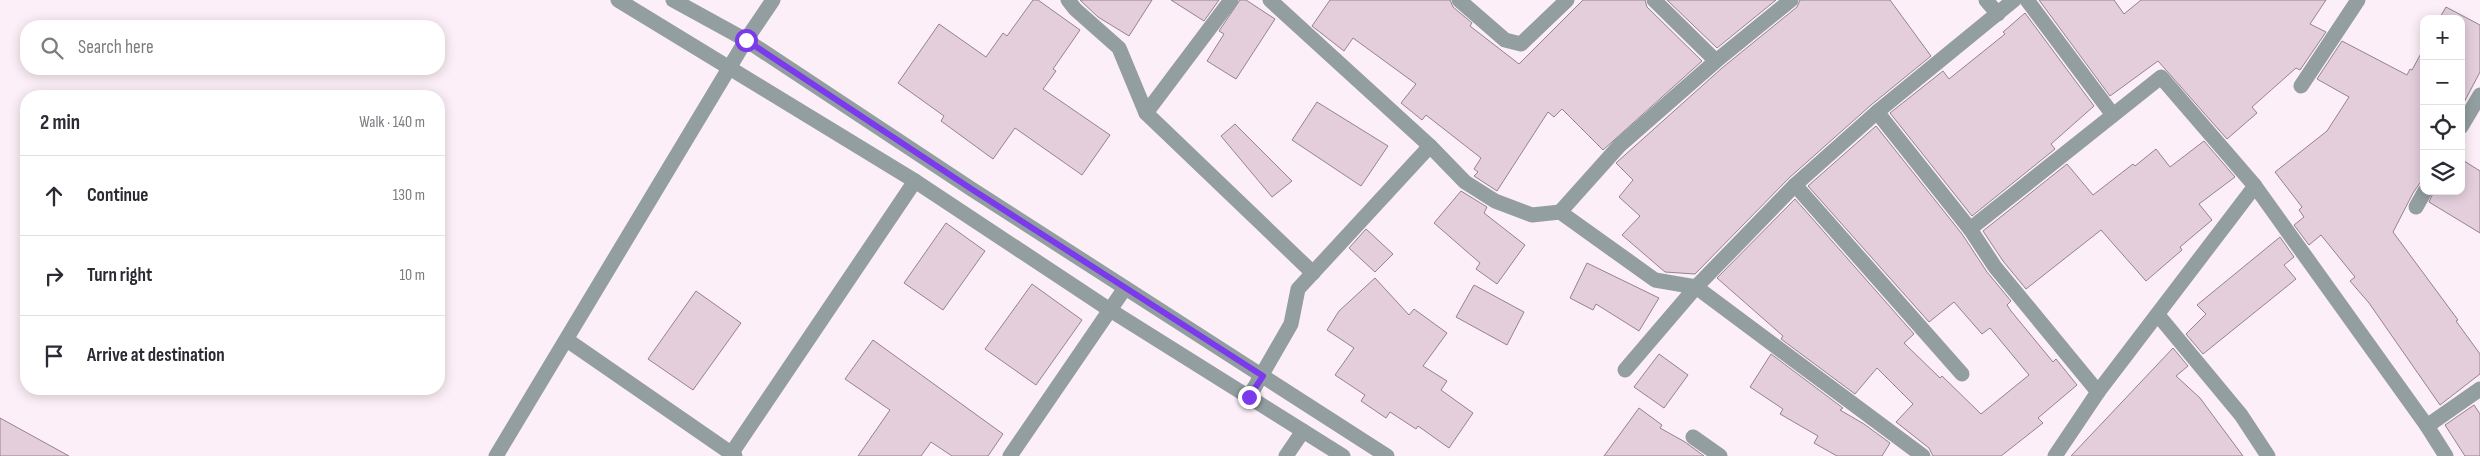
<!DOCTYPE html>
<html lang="en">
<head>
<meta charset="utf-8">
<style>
	body { margin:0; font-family:"Sofia Sans Condensed",sans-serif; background:#f2f2f3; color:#2b2b33 }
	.controls { position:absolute; right:15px; top:15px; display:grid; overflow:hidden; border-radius:10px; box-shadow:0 2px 12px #0003 }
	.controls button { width:45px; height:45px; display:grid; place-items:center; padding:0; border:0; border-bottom:1px solid #e1e1e2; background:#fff; color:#2b2b33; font:25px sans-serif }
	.stop { position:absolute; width:15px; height:15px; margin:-11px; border:4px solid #7c3aed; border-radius:50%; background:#fff }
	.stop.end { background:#7c3aed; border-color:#fff; box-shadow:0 1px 5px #0008 }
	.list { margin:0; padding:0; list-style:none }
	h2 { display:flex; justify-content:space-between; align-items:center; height:65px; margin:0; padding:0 20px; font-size:21px }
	h2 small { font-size:16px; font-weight:400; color:#7c7c81 }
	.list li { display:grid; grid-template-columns:32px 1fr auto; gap:15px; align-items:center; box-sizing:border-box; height:80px; padding:0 20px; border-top:1px solid #e1e1e2 }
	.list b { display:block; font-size:19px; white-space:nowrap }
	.list em { font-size:16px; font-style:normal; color:#7c7c81 }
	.icon { flex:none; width:28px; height:28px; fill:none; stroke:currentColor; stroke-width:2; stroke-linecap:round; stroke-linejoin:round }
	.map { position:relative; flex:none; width:2480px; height:456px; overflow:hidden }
	.search { position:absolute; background:#fff; box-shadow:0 2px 12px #0003; left:20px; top:20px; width:425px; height:55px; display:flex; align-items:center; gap:12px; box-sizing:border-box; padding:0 18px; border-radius:20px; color:#7c7c81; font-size:19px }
	.panel { position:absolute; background:#fff; box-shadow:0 2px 12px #0003; left:20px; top:90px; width:425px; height:305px; border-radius:20px }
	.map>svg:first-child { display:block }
	.building { fill:#e4cedc; stroke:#96828f }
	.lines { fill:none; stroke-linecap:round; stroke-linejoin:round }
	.street { stroke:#929e9f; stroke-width:15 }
	.route { stroke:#7c3aed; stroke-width:6 }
</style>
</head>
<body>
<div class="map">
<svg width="2480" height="456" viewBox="0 0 2480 456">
	<rect width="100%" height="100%" fill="#fceff7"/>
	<g class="building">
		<polygon points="1033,0 1038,0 1080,30 1053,69 1056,71 1043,89 1110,135 1082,175 1015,128 993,159 941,121 944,116 898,83 939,24 986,57 1003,33 1007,36"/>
		<polygon points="1080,0 1152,0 1129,36 1098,17"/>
		<polygon points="1171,0 1219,0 1204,21"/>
		<polygon points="1240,0 1246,0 1275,19 1236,79 1207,61 1224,34 1219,31"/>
		<polygon points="1330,0 1450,0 1453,7 1472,23 1470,26 1519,64 1583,0 1645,0 1647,7 1702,61 1603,150 1562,109 1554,117 1548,112 1497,191 1474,176 1478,172 1474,169 1481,158 1426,115 1422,120 1401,103 1416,84 1353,38 1344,51 1312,26"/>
		<polygon points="1667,0 1776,0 1717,48"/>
		<polygon points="1800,0 1890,0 1931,56 1871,105 1789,178 1695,274 1665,272 1622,235 1640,216 1619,197 1633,180 1616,163 1722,68 1797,7"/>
		<polygon points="2039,0 2114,0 2124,14 2141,0 2326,0 2310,24 2326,32 2300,70 2296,68 2252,107 2257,113 2227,139 2158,61 2110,96"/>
		<polygon points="2446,7 2480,25 2480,72 2461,108 2461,19 2439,19"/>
		<polygon points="2025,13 2094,106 2051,144 2055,149 1972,216 1890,113 1943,71 1949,79 2005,34 2003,32"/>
		<polygon points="2342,41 2407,75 2410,69 2412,70 2424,48 2424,182 2420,183 2413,193 2393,232 2458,320 2456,321 2480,354 2480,374 2440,405 2369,303 2350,281 2355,277 2321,235 2309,245 2294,225 2304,217 2299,210 2302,207 2275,172 2327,131 2349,97 2317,79"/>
		<polygon points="1317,102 1388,146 1361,186 1292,140"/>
		<polygon points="1235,124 1292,181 1272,197 1221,136"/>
		<polygon points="1876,126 1962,234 1987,272 2011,301 2007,305 2011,311 2053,362 2056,359 2077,385 2038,418 2043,423 2001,456 1933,456 1929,448 1896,422 1913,404 1877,368 1855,394 1781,339 1783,336 1717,278 1795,199 1914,334 1904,343 1940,378 1942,376 1981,414 2029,375 1990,328 1982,334 1954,302 1929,322 1808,186"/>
		<polygon points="2204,141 2235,177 2199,204 2212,220 2180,247 2182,250 2146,281 2101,230 2026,289 2003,261 1983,231 2067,164 2093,195 2133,164 2135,166 2156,149 2170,167"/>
		<polygon points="2461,159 2480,171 2480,233 2429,202 2434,191 2461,191"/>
		<polygon points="1461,191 1487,207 1484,213 1525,245 1497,284 1476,269 1480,263 1434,223"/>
		<polygon points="946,223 985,251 943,310 904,283"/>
		<polygon points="1366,229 1393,254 1375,272 1349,248"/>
		<polygon points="2280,237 2294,257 2284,265 2296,279 2203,354 2186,334 2206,314 2197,305"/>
		<polygon points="1587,263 1659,298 1639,331 1596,304 1593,310 1570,298"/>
		<polygon points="1375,278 1409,315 1414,309 1447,333 1423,366 1447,381 1441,390 1473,413 1449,448 1418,426 1416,429 1390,412 1386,418 1361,401 1365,395 1335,375 1354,348 1327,330 1339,311"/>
		<polygon points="1032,284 1082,320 1036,385 985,349"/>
		<polygon points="1474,285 1524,312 1507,345 1456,317"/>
		<polygon points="696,291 741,323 693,390 648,359"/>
		<polygon points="873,340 1003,434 988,456 952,456 931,442 921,456 858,456 890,410 845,379"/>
		<polygon points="2173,348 2188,366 2176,376 2200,398 2243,456 2071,456"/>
		<polygon points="1659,354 1688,375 1664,408 1634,387"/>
		<polygon points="1771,354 1843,408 1840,410 1864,424 1890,443 1882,456 1837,456 1814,443 1818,436 1780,414 1783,409 1750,387"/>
		<polygon points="2474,405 2480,414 2480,456 2465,456 2445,425"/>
		<polygon points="1639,408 1662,425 1660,428 1685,442 1704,456 1604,456"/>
		<polygon points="0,418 69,456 0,456"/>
	</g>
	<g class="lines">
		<g class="street">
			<polyline points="618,0 915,181 1110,310 1343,456"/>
			<polyline points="673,0 746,40 973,190 1387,456"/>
			<polyline points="1068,0 1075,9 1119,48 1146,113 1313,273"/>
			<polyline points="1270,0 1430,146 1465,182 1495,201 1532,215 1560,212"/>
			<polyline points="1459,0 1505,40 1521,44 1567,0"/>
			<polyline points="1654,0 1716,61"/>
			<polyline points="1791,0 1716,61 1620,145 1560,212 1655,280 1696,287 1795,185 1877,112 2014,0"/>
			<polyline points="1986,0 1998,14"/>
			<polyline points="2027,0 2113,115"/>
			<polyline points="2301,86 2358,0"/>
			<polyline points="1877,112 1970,229 1995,267 2098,392"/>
			<polyline points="1146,113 1231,0"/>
			<polyline points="2461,127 2480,95"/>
			<polyline points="1795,185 1962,374"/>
			<polyline points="2416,207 2425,191"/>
			<polyline points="1970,229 2161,77 2255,186 2427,426 2446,456"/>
			<polyline points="2158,315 2241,415 2268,456"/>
			<polyline points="567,340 735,456"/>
			<polyline points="1625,370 1696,287 1923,456"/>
			<polyline points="1249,397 1291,324 1298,289 1430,146"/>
			<polyline points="2427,426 2480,389"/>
			<polyline points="1693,437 1720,456"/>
			<polyline points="731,454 915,181"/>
			<polyline points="496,456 746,40 773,0"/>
			<polyline points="1010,456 1125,288"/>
			<polyline points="1286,456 1303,431"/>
			<polyline points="2055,456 2098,392 2255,186"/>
		</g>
	</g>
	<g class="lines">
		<polyline class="route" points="746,40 973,190 1263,376 1249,397"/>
	</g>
</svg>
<div class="controls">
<button>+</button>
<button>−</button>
<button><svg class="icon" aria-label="locate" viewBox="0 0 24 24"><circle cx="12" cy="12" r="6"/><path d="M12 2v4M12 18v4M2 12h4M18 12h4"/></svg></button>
<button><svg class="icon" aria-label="layers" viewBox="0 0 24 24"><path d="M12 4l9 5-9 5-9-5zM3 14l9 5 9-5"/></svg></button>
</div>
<div class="stop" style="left:746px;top:40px"></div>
<div class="stop end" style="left:1249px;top:397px"></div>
<div class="search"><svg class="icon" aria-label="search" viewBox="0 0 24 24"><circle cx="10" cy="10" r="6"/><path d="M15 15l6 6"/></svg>Search here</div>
<section class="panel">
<h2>2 min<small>Walk · 140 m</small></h2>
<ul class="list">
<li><svg class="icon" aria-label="ahead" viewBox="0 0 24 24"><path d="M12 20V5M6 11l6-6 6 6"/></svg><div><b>Continue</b></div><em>130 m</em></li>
<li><svg class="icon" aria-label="right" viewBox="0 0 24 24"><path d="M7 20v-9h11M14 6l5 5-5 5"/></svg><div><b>Turn right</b></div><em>10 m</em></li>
<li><svg class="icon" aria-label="arrive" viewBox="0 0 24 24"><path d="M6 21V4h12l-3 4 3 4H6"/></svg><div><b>Arrive at destination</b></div></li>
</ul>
</section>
</div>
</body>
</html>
